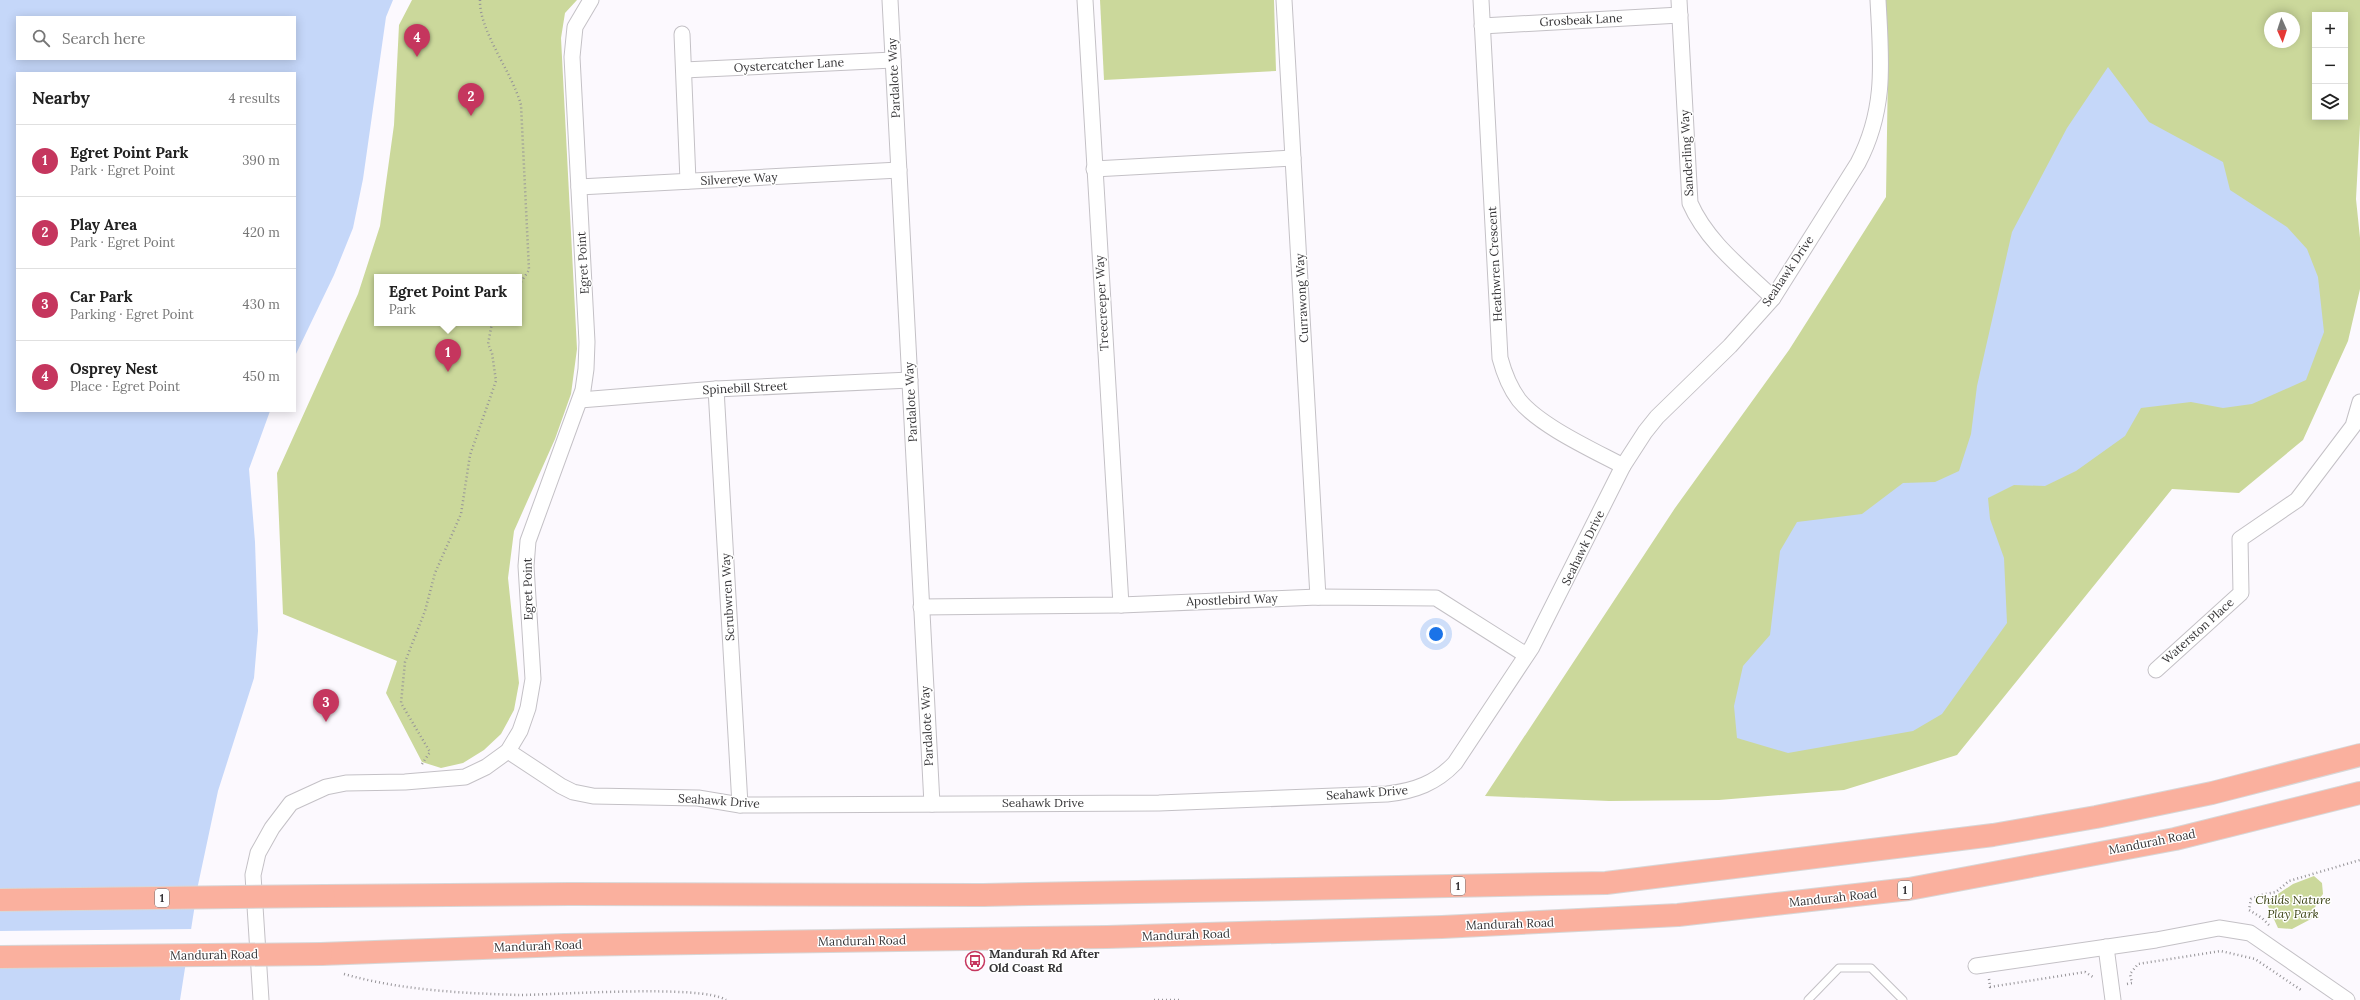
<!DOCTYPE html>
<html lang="en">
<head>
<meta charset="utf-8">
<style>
	body { margin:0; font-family:Lora,serif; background:#f6f6f6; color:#222 }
	.controls { position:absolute; right:12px; top:12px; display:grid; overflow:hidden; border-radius:0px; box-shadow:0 2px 10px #0003 }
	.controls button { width:36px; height:36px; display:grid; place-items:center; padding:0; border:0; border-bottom:1px solid #e0e0e0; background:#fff; color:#222; font:20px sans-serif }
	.compass { position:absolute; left:2264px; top:12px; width:36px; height:36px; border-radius:50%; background:#fff; box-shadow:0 2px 10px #0003; rotate:177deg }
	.you { position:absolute; left:1436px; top:634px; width:14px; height:14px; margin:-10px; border:3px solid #fff; border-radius:50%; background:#1a73e8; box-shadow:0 0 0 6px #1a73e833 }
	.badge { display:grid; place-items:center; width:26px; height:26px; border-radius:50%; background:#c5365e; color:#fff; font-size:13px; font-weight:700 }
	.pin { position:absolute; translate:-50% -33px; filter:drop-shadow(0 1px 2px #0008) }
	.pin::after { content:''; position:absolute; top:21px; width:14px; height:12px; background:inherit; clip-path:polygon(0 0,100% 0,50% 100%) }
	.popup { position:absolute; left:374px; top:274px; width:148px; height:52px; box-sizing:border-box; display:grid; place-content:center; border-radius:0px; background:#fff; filter:drop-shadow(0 1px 3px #0005); font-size:13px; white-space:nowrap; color:#767676 }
	.popup b { font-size:15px; color:#222 }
	.popup::after { content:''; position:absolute; left:50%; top:100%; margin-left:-8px; border:8px solid transparent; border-top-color:#fff }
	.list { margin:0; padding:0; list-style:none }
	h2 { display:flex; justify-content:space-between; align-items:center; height:52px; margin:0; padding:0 16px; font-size:17px }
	h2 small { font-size:13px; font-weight:400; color:#767676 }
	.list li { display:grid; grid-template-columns:26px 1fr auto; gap:12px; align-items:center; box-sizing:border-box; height:72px; padding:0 16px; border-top:1px solid #e0e0e0 }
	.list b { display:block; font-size:15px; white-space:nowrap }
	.list p { margin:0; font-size:13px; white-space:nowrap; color:#767676 }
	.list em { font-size:13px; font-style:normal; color:#767676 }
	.icon { flex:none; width:22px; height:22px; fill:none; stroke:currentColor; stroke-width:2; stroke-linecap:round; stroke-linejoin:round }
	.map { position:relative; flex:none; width:2360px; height:1000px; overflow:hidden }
	.search { position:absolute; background:#fff; box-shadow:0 2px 10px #0003; left:16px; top:16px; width:280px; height:44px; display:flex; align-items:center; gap:10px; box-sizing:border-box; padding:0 14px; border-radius:0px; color:#767676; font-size:15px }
	.panel { position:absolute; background:#fff; box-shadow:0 2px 10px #0003; left:16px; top:72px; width:280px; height:340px; border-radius:0px }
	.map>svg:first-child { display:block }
	.green { fill:#cbd89b; fill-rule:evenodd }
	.water { fill:#c5d7f9; fill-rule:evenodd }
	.pier { fill:#fcf9fe }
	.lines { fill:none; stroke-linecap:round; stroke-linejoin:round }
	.service-casing { stroke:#c4c1c6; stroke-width:9 }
	.minor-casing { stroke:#c4c1c6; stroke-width:17 }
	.trunk-casing { stroke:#d7d7d7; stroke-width:24 }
	.path { stroke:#969498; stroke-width:2.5; stroke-dasharray:1 3; stroke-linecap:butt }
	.service { stroke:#fff; stroke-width:7 }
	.minor { stroke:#fff; stroke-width:15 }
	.trunk { stroke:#fab09e; stroke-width:22 }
	.trunk-bridge-casing { stroke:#d7d7d7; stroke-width:24; stroke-linecap:butt }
	.trunk-bridge { stroke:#fab09e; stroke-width:22 }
	.labels { text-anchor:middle; stroke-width:3; stroke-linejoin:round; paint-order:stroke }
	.shield { fill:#fff; stroke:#727273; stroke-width:1 }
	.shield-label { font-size:11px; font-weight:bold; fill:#363537 }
	.street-label { font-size:12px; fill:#363537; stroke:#fff }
	.park-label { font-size:12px; font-style:italic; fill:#3b4314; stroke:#fff }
	.poi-label { font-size:12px; font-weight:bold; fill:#363537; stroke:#fff; text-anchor:start }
</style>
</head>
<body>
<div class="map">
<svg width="2360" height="1000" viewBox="0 0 2360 1000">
	<rect width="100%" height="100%" fill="#fcf9fe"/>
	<g class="green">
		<path d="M412,0H577L565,13L561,38L577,349L571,394L555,439L514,531L508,578L519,683L514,710L501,734L484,750L463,763L441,768L422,762L386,693L397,661L283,614L277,473L358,294L380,226L394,125L399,25ZM377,277H519V323H377Z"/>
		<polygon points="1100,0 1274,0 1276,71 1104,80"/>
		<path d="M1883,0H2360V124L2356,199L2360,238V289L2348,341L2303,440L2239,493L2172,489L1957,755L1844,790L1719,800L1609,801L1485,796L1675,508L1789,350L1886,197L1888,68ZM2315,15H2345V117H2315ZM2270,18H2294V42H2270Z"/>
		<polygon points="2314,876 2322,883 2323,894 2317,902 2311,919 2292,929 2278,928 2266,902 2293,884"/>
	</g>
	<g class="water">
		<path d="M0,0H393L386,17L363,179L353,228L334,275L295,356V73H17V411H270L249,469L255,542L258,631L254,678L218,791L198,885L180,1000H0ZM17,17H295V59H17Z"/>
		<polygon points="2108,67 2149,122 2223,162 2230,190 2287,227 2307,249 2318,277 2324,332 2306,380 2252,404 2223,408 2191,402 2141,408 2125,436 2076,471 2045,486 2014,485 1988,498 1990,519 2004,558 2007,623 1942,714 1913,731 1788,753 1737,738 1734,706 1743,666 1770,635 1780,551 1797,522 1862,514 1903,483 1935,482 1959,471 1971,434 1977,386 2012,232 2067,128"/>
	</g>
	<polygon class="pier" points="193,929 188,960 0,962 0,931"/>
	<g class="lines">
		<g class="service-casing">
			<polyline id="service" points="1808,1000 1839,968 1871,968 1903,1000"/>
		</g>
		<g class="minor-casing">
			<g id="minor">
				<polyline points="890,0 932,804"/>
				<polyline points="1085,0 1121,605"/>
				<polyline points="1284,0 1318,597"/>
				<path d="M1481,0L1500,358C1504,373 1510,388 1519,400C1540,426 1593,450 1623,466"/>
				<path d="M1679,0L1690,203C1707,242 1743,269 1773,298"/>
				<polyline points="1482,26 1680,15"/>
				<polyline points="682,34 688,181"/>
				<polyline points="684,70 893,60"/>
				<polyline points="1094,169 1293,158"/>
				<polyline points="579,187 899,170"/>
				<polyline points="716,389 740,805"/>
				<polyline points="580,400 716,389 910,380"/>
				<polyline points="921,607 1121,605 1318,597 1436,598 1526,655"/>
				<polyline points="2156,670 2241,593 2240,539 2297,500 2353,426 2360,402"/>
				<path d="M508,751L561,786L573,792L593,796L698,798L740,805L1159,803L1387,794C1415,791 1436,783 1455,763L1532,647L1623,466L1645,432L1657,417L1730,346L1773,298L1858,163C1887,108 1881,59 1878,0"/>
				<polyline points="2106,947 2113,1000"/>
				<polyline points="1976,966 2156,940 2219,928 2250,933 2347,1000"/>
				<polyline points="261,1000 253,875 258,853 272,828 291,803 326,787 346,783 405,782 465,777 486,767 508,751 520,731 528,708 533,679 526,566 528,541 583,390 586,369 587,342 572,57 575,27 591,0"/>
			</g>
		</g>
		<g class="trunk-casing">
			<g id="trunk">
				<polyline points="324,896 570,894 983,895 1606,883 1993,835 2096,817 2212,793 2360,755"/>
				<polyline points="321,954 565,945 1107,937 1442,927 1678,915 1909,889 2175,839 2360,793"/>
			</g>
		</g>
		<g class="path">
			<path d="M480,0C479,31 512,72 521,105L529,270L519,285"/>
			<polyline points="422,764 430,752 401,703 405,662 425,611 435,573 461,514 470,455 496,381 492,353 488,344 492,323"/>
			<polyline points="2269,925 2262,918 2249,910 2251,899 2261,895 2276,892 2289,881 2360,860"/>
			<path d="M344,974C400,990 459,993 518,995C556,995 702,984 726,1000"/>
			<polyline points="1989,979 1990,987 2085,972 2093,977"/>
			<polyline points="2127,984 2132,983 2130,974 2138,964 2221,951 2255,959 2301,990"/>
			<polyline points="1154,1000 1179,1000"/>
		</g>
		<use href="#service" class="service"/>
		<use href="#minor" class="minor"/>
		<use href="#trunk" class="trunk"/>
		<g class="trunk-bridge-casing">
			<g id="trunk-bridge">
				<polyline points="0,900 324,896"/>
				<polyline points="0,957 321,954"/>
			</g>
		</g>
		<use href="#trunk-bridge" class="trunk-bridge"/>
	</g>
	<defs>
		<g id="bus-ring" transform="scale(1)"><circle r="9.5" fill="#fff" stroke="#c5365e" stroke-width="1.5"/><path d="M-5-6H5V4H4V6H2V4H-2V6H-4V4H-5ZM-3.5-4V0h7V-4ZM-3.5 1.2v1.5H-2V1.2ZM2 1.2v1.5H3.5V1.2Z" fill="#c5365e"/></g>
	</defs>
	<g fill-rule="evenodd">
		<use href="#bus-ring" x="975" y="961"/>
	</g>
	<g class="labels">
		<g class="shield">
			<rect x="1451" y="877" width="14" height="18" rx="3"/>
			<rect x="1898" y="881" width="14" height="18" rx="3"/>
			<rect x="155" y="889" width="14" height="18" rx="3"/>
		</g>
		<g class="shield-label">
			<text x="1458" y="890">1</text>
			<text x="1905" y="894">1</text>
			<text x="162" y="902">1</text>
		</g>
		<g class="street-label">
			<text transform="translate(1581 20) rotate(-3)" y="4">Grosbeak Lane</text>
			<text transform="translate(789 65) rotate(-3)" y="4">Oystercatcher Lane</text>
			<text transform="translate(894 78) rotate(-93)" y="4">Pardalote Way</text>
			<text transform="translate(1687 153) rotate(-93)" y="4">Sanderling Way</text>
			<text transform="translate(739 179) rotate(-3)" y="4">Silvereye Way</text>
			<text transform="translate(583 263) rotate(-93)" y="4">Egret Point</text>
			<text transform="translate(1495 264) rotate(-93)" y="4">Heathwren Crescent</text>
			<text transform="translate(1788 271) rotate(-56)" y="4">Seahawk Drive</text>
			<text transform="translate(1302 298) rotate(-93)" y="4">Currawong Way</text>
			<text transform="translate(1102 303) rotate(-93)" y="4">Treecreeper Way</text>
			<text transform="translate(745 388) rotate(-3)" y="4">Spinebill Street</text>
			<text transform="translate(911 402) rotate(-93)" y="4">Pardalote Way</text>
			<text transform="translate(1583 548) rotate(-64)" y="4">Seahawk Drive</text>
			<text transform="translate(528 589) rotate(-91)" y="4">Egret Point</text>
			<text transform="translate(728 597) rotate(-93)" y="4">Scrubwren Way</text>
			<text transform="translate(1232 600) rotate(-2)" y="4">Apostlebird Way</text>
			<text transform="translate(2198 631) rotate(-42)" y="4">Waterston Place</text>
			<text transform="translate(927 726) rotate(-93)" y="4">Pardalote Way</text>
			<text transform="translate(1367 793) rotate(-4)" y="4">Seahawk Drive</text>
			<text transform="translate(719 801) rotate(4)" y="4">Seahawk Drive</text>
			<text x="1043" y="807">Seahawk Drive</text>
			<text transform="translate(2152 842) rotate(-11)" y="4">Mandurah Road</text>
			<text transform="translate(1833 898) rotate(-6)" y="4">Mandurah Road</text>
			<text transform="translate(1510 924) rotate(-2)" y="4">Mandurah Road</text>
			<text transform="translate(1186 935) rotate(-2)" y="4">Mandurah Road</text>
			<text transform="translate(862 941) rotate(-1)" y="4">Mandurah Road</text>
			<text transform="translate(538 946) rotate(-2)" y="4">Mandurah Road</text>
			<text transform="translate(214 955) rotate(-1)" y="4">Mandurah Road</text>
		</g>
		<g class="park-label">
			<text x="2293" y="904">Childs Nature<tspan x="2293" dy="14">Play Park</tspan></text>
		</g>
		<g class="poi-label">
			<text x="989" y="958">Mandurah Rd After<tspan x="989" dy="14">Old Coast Rd</tspan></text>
		</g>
	</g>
</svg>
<div class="controls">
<button>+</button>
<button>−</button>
<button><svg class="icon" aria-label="layers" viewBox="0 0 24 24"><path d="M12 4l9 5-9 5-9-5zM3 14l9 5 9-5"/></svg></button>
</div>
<svg class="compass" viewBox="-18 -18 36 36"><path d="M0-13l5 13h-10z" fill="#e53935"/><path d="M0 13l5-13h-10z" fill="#767676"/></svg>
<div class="you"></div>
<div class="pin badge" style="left:448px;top:372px">1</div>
<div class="popup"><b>Egret Point Park</b>Park</div>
<div class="pin badge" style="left:471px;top:116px">2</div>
<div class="pin badge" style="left:326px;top:722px">3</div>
<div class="pin badge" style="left:417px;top:57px">4</div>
<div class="search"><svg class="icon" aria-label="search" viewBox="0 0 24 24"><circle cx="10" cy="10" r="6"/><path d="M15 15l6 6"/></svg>Search here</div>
<section class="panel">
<h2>Nearby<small>4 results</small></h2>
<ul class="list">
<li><span class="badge">1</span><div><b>Egret Point Park</b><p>Park · Egret Point</p></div><em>390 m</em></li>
<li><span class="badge">2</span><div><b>Play Area</b><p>Park · Egret Point</p></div><em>420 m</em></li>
<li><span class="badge">3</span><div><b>Car Park</b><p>Parking · Egret Point</p></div><em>430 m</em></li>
<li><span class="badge">4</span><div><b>Osprey Nest</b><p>Place · Egret Point</p></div><em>450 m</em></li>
</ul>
</section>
</div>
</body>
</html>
